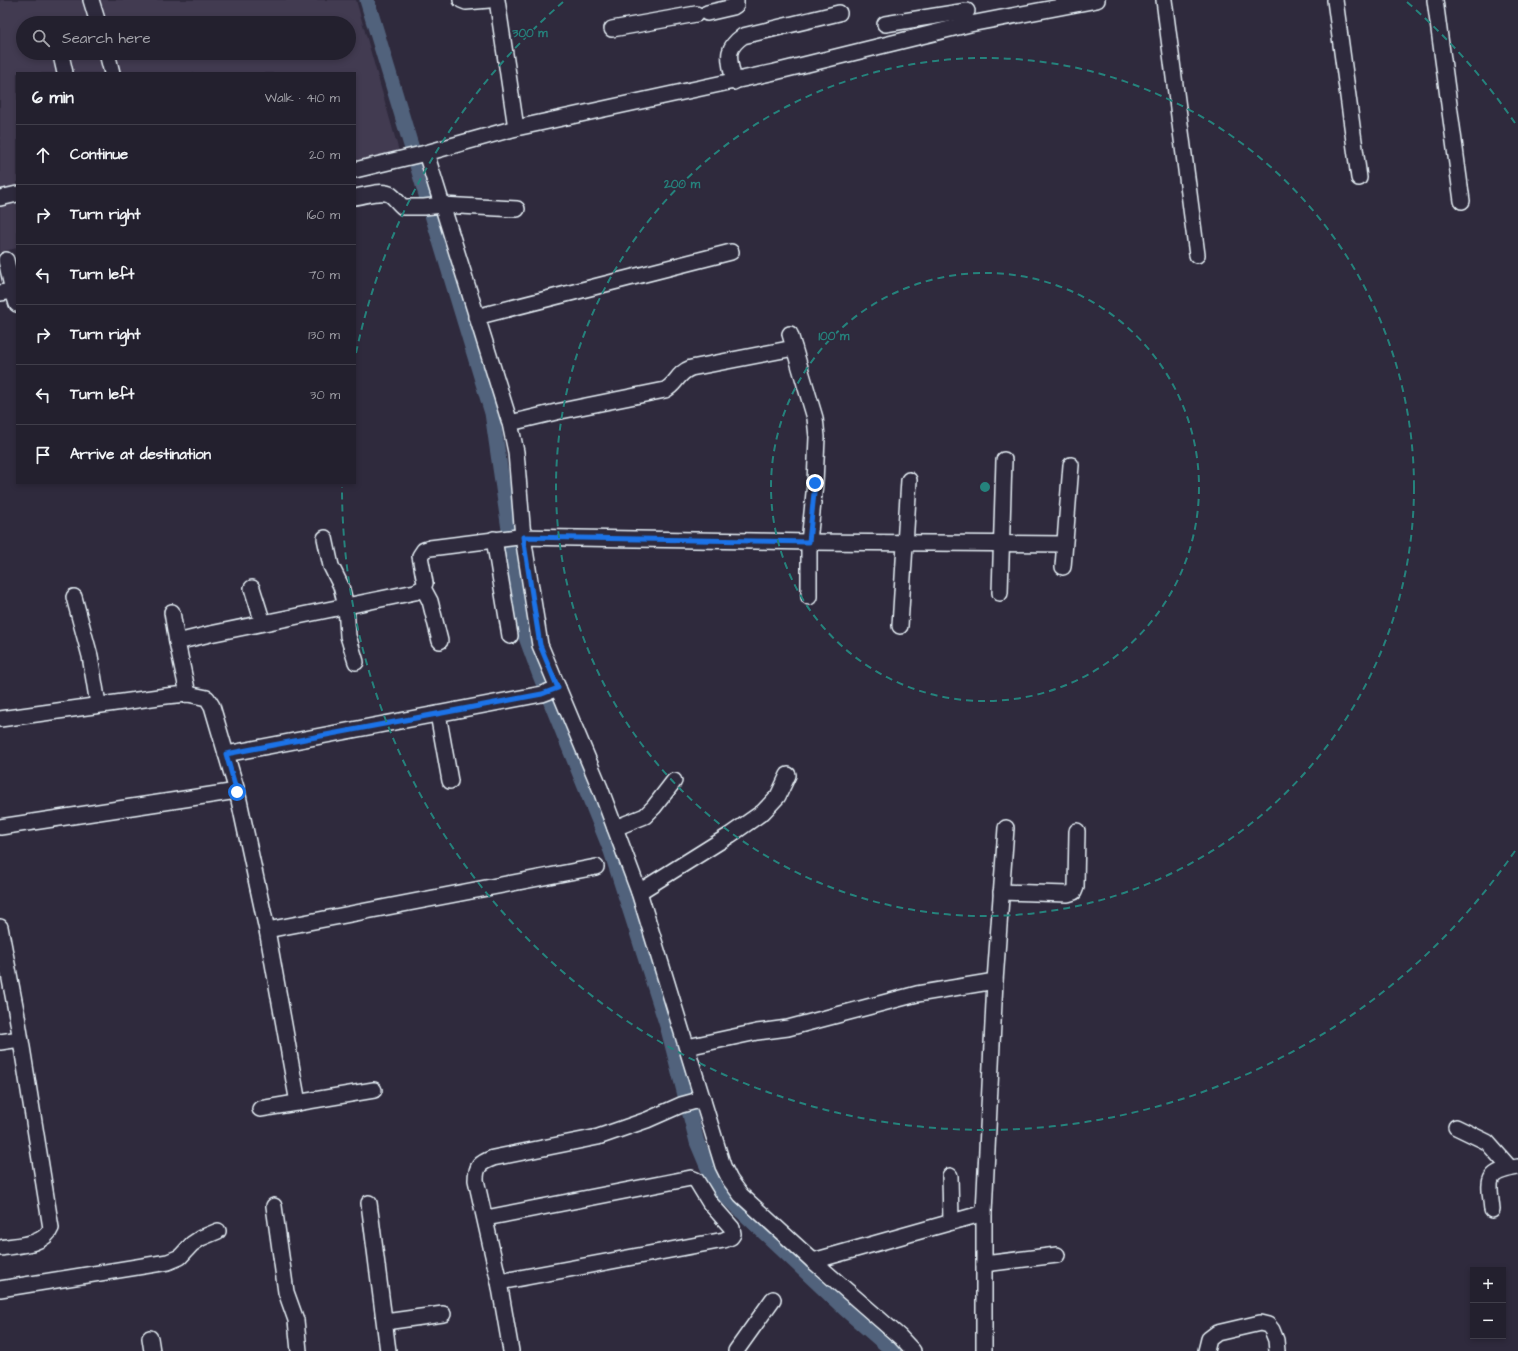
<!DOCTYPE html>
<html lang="en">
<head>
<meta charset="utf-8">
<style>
	body { margin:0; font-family:"Architects Daughter",sans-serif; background:#2b2836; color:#f1f3f6 }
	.controls { position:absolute; right:12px; bottom:12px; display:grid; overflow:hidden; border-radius:0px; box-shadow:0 2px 6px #0003 }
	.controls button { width:36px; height:36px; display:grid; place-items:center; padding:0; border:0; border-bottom:1px solid #403e4a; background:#23202e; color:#f1f3f6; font:20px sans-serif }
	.stop { position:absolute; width:12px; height:12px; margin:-9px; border:3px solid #1a73e8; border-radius:50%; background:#fff }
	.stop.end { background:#1a73e8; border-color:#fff; box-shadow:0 1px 4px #0008 }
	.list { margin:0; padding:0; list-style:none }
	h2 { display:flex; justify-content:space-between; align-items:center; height:52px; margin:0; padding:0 16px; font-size:17px }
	h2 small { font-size:13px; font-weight:400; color:#a3a3aa }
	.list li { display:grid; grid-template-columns:26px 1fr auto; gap:12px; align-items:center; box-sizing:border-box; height:60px; padding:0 16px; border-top:1px solid #403e4a }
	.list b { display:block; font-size:15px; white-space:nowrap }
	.list em { font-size:13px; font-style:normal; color:#a3a3aa }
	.icon { flex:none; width:22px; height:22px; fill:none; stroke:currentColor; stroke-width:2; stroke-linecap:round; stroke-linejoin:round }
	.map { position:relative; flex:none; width:1518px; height:1351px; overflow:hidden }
	.search { position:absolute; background:#23202e; box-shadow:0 2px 6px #0003; left:16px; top:16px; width:340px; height:44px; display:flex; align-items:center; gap:10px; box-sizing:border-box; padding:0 14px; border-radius:22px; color:#a3a3aa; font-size:15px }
	.panel { position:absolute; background:#23202e; box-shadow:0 2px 6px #0003; left:16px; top:72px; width:340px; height:412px; border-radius:0px }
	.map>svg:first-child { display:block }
	.built { fill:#423b51; fill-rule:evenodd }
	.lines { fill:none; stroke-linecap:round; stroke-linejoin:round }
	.canal { stroke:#51627b; stroke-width:15 }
	.minor-casing { stroke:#e8f1f8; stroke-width:18 }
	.minor { stroke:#2f2a3d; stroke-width:15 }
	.route { stroke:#1a73e8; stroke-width:5 }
	.ring { fill:none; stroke:#25827c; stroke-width:2; stroke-dasharray:7 5 }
	.centre { fill:#25827c; stroke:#2f2a3d; stroke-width:2 }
	.ring-label { font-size:12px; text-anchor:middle; font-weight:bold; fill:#25827c; stroke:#2f2a3d; stroke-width:3; stroke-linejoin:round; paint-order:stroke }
</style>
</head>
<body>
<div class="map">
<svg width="1518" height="1351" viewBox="0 0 1518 1351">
	<rect width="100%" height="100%" fill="#2f2a3d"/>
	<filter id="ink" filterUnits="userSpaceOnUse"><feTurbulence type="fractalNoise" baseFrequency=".025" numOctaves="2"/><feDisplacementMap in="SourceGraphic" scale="8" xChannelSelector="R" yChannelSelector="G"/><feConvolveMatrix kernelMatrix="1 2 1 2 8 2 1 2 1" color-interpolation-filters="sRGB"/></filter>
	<g filter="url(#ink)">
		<path class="built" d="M0,0H356L400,155L355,166V73H17V248L0,252ZM23,23H349V53H23Z"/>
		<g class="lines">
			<polyline class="canal" points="367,0 492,413 524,632 539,673 611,851 668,1029 697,1142 716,1187 845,1309 893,1351"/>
			<g class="minor-casing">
				<g id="minor">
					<polyline points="91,0 98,23"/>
					<polyline points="461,0 466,2 489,0"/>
					<polyline points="497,0 516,128"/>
					<polyline points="1164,0 1197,255"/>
					<polyline points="1335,0 1359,178"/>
					<polyline points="1435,0 1462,201"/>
					<polyline points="707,13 733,7 736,5 736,0"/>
					<polyline points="885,24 967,11"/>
					<polyline points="612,29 696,14"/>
					<polyline points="107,53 112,73"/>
					<polyline points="61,55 65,73"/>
					<path d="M734,82C730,60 723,50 743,36L839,13"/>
					<polyline points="426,153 510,423 516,452 523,537 540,645 600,788 639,892 723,1166 730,1180 741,1195 813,1261 900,1337 913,1351"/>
					<polyline points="355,170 426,153 516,128 775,72 970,24 1097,0"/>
					<path d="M355,197C364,196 382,189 391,195C395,198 399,204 403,207H424L442,205L517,209"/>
					<polyline points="0,198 17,194"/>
					<polyline points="6,260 13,291"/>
					<polyline points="0,293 13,291 17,304"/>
					<polyline points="476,317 731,252"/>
					<polyline points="790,334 815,418 817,437 815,483 809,542 809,597"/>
					<path d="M510,423L556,412L665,390C677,384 677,373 691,368L794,348"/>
					<polyline points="325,538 331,566 341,586 346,606 348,636 356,662"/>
					<polyline points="494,539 510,636"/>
					<polyline points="1063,567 1071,465"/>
					<polyline points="252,588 263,623"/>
					<polyline points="423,588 430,601 440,641"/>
					<polyline points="1000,593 1004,460"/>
					<polyline points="74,597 90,656 98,704"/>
					<polyline points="172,612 177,642"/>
					<polyline points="900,626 909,480"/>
					<polyline points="188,694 177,642 210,634 415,592 423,588 425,583 420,556 424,550 430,548 518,537 809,542 1064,544"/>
					<polyline points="438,714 450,781"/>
					<polyline points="0,719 166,696 188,694 207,698 212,706 237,791 267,930 298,1103"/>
					<polyline points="226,754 542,694 558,688"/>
					<polyline points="0,827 237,791"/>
					<polyline points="615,828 645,816 654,807 674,781"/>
					<polyline points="639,892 730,835 763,812 778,796 788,775"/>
					<polyline points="1001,892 1068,894 1074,892 1076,887 1077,831"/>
					<path d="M0,927L17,1016L51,1228C44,1246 16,1245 0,1248"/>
					<polyline points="267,930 596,867"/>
					<polyline points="0,1042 20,1039"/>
					<polyline points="687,1047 757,1032 788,1028 917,994 995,981"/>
					<polyline points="260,1109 374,1090"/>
					<polyline points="1456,1127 1487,1142 1510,1168"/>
					<polyline points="950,1176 951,1222"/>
					<polyline points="369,1203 388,1351"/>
					<polyline points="274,1206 286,1292 296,1320 299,1351"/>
					<path d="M1492,1210C1489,1179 1484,1173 1518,1167"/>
					<polyline points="486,1218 691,1178 696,1180 710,1203 732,1228 733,1234 731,1237 724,1240 499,1282"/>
					<polyline points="813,1261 984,1213"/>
					<polyline points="984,1264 1057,1255"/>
					<polyline points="0,1289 168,1262 180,1257 192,1244 201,1238 218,1231"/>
					<polyline points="385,1322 443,1314"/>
					<polyline points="150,1338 152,1351"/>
					<path d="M511,1351L499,1282L476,1180C476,1166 480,1163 493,1158L598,1137L647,1120L681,1105L703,1099"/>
					<polyline points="736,1351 773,1299"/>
					<polyline points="984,1351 984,1213 995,981 1006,828"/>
					<polyline points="1206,1351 1209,1339 1217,1333 1260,1323 1268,1325 1272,1330 1276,1340 1277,1351"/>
				</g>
			</g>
			<use href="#minor" class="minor"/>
		</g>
	</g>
	<g class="lines" filter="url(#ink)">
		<polyline class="route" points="237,792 226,754 542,694 558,688 540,645 523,537 809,542 815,483"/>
	</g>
	<g class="ring">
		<circle cx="985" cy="487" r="214"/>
		<circle cx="985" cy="487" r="429"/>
		<path d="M1515 851A643 643 0 0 1 342 487M356 353A643 643 0 0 1 563 2M1407 2A643 643 0 0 1 1515 123"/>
	</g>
	<circle cx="985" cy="487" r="6" class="centre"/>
	<g class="ring-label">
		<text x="530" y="37">300 m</text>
		<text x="682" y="188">200 m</text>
		<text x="834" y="340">100 m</text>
	</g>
</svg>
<div class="controls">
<button>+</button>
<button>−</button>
</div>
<div class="stop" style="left:237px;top:792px"></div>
<div class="stop end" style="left:815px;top:483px"></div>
<div class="search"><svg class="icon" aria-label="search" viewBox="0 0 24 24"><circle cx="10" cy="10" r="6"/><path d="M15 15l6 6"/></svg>Search here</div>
<section class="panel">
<h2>6 min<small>Walk · 410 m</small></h2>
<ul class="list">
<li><svg class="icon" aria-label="ahead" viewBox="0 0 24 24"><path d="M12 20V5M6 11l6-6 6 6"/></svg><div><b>Continue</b></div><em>20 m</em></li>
<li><svg class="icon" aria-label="right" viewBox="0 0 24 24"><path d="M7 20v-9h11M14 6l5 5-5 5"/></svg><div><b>Turn right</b></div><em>160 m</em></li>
<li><svg class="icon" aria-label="left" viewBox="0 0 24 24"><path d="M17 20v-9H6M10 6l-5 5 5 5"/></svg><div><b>Turn left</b></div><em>70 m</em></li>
<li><svg class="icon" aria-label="right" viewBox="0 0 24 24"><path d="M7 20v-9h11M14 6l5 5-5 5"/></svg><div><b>Turn right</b></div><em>130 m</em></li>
<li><svg class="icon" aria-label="left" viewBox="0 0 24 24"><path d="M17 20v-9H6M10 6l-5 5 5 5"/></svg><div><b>Turn left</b></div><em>30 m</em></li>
<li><svg class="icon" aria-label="arrive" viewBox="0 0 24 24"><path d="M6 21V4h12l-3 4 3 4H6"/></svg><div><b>Arrive at destination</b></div></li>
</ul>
</section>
</div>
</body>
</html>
